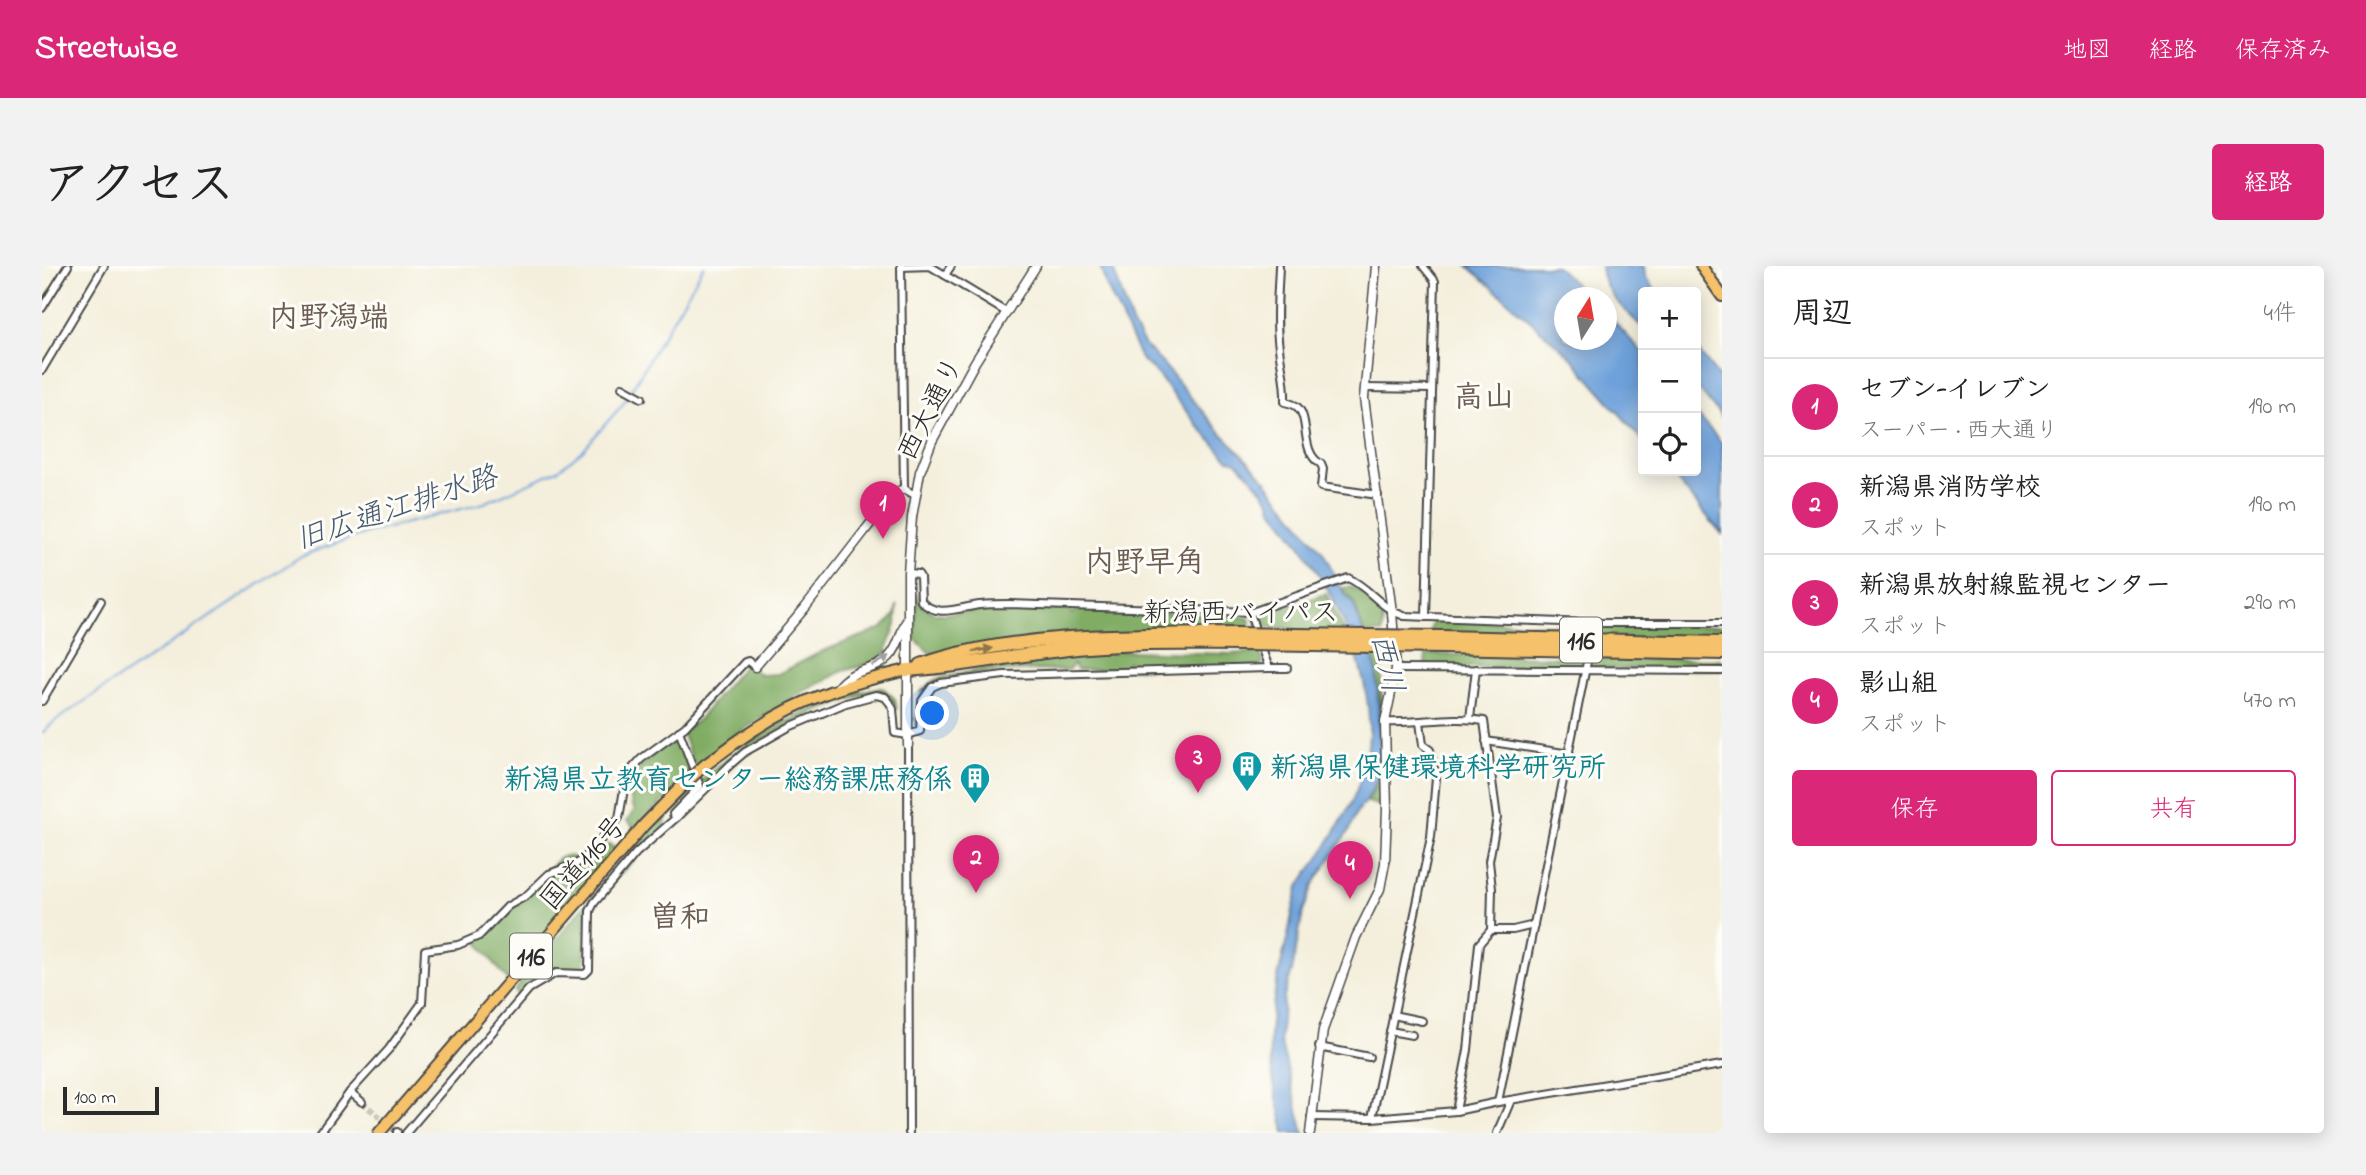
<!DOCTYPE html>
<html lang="ja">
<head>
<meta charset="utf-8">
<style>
	body { margin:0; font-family:"Indie Flower","Klee One",sans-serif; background:#f2f2f2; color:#222 }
	.controls { position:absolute; right:21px; top:21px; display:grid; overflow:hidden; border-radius:7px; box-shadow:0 4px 18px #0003 }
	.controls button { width:63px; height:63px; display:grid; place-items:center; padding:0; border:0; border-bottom:2px solid #e0e0e0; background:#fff; color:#222; font:35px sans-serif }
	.compass { position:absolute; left:1512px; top:21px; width:63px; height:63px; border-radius:50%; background:#fff; box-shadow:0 4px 18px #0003; rotate:11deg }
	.scale { position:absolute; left:21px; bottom:18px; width:96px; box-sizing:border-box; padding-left:7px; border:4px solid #2b2b2b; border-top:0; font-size:19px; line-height:24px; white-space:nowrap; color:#2b2b2b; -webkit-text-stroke:5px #fdfcf7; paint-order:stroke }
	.you { position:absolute; left:891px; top:448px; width:24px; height:24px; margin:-18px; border:5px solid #fff; border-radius:50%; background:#1a73e8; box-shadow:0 0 0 10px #1a73e833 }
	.badge { display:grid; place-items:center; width:46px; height:46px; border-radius:50%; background:#db2777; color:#fff; font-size:23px; font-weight:700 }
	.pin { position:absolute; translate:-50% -58px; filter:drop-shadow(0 2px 4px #0008) }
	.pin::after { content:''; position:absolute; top:37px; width:24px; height:21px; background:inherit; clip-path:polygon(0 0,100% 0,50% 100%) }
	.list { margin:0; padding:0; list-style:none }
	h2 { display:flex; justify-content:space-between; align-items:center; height:91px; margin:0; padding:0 28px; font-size:30px }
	h2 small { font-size:23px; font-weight:400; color:#767676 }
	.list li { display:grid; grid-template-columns:46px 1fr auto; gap:21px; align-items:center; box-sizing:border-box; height:98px; padding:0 28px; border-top:2px solid #e0e0e0 }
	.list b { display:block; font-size:26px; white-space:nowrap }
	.list p { margin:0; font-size:23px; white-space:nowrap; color:#767676 }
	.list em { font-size:23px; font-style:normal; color:#767676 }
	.actions { display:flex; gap:14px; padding:21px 28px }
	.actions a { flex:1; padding:16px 0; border:2px solid #db2777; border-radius:7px; text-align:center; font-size:24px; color:#db2777 }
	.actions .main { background:#db2777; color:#fff }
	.icon { flex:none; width:38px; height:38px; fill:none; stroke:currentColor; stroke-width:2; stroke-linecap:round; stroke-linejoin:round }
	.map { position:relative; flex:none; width:1680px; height:867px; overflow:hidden; border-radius:7px }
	header { display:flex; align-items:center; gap:42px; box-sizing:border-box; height:98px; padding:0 35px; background:#db2777; color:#fff }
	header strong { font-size:33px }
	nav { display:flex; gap:38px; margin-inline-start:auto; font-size:24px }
	.intro { display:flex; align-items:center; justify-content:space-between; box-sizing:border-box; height:168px; padding:0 42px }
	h1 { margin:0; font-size:49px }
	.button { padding:18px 32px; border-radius:7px; background:#db2777; color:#fff; font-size:24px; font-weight:700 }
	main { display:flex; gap:42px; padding:0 42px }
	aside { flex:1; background:#fff; border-radius:7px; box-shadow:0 4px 18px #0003 }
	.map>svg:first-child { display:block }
	.forest { fill:#80ac63; stroke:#566c47; stroke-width:2 }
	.water { fill:#6ea1da; stroke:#4c6682; stroke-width:2 }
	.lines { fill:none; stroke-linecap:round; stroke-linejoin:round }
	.stream { stroke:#6ea1da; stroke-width:2 }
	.minor-tunnel { stroke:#ccc8b9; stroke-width:6; stroke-dasharray:6 3; stroke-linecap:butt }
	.minor-casing { stroke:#494846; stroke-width:10 }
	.tertiary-casing { stroke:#494846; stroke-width:11 }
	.primary-casing { stroke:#494846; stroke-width:14 }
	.trunk-casing { stroke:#494846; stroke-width:14 }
	.motorway-casing { stroke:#494846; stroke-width:16 }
	.minor { stroke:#fff; stroke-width:6 }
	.tertiary { stroke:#fff; stroke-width:8 }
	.primary { stroke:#f5c16b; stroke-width:10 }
	.trunk { stroke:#f5c16b; stroke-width:10 }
	.motorway { stroke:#f5c16b; stroke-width:12 }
	.trunk-bridge-casing { stroke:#494846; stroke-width:14; stroke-linecap:butt }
	.motorway-bridge-casing { stroke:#494846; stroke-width:16; stroke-linecap:butt }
	.trunk-bridge { stroke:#f5c16b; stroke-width:10 }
	.motorway-bridge { stroke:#f5c16b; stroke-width:12 }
	.oneway { fill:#90764b }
	.oneway2 { fill:#a0a0a0 }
	.labels { text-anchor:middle; stroke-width:6; stroke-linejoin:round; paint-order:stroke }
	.shield { fill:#fdfcf7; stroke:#6a6a68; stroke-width:2 }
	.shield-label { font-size:26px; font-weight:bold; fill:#2b2b2b }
	.street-label { font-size:28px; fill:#2b2b2b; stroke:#fdfcf7 }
	.culture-label { font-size:28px; font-weight:bold; fill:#0d838f; stroke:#fdfcf7; text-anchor:start }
	.neighbourhood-label { font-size:30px; font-weight:bold; fill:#6c5c51; stroke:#fdfcf7 }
	.water-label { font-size:30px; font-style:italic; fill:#465a71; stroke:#fdfcf7 }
</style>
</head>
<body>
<header>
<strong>Streetwise</strong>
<nav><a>地図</a><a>経路</a><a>保存済み</a></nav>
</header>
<div class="intro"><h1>アクセス</h1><a class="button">経路</a></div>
<main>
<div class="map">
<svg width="1680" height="867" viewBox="0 0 1680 867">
	<rect width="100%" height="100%" fill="#fdfcf7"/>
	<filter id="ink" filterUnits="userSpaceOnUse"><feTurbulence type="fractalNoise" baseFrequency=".0143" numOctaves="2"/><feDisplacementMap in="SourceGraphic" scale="14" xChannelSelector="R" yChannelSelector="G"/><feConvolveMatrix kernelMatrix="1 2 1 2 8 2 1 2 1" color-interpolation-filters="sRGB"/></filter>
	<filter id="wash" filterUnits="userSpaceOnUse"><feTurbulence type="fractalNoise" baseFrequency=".00686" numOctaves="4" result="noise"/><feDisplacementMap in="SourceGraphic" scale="28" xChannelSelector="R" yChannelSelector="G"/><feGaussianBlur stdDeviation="1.57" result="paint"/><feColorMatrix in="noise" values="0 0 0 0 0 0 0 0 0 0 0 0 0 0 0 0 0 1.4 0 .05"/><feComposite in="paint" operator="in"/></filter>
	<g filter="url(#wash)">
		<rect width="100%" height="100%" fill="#f4efdc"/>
		<g class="forest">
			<polygon points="1308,321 1324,328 1341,350 1340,367 1322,367 1312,337 1300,322"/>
			<polygon points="874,326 878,338 891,347 902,348 960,342 1026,343 1030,348 1035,342 1079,345 1084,350 1090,346 1193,349 1207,352 1209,360 1185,364 920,382 889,388 873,373"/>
			<polygon points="1284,328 1303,367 1215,360 1214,351"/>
			<polygon points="855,338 854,359 845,381 846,386 833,396 801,405 764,424 693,469 654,503 640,467 658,452 702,399 707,400 719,409 736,408 781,385 841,362 853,349"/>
			<polygon points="1395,354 1532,359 1541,364 1542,370 1387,368 1391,355"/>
			<polygon points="1554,359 1680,360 1680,374 1548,371"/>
			<path d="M1085,385L1189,388L1218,386L1221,396L1219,400L1088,403L1085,396L1082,403L1035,404L1031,398L1027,404C1000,404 903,403 885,421C875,431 878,451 877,464H874V447L880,424L894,413L982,394Z"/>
			<path d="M1328,387H1338L1339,395L1343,541L1326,536C1329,528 1334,520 1337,511C1344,483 1338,415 1328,387Z"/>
			<polygon points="1384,388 1540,392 1540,397 1537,402 1383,401"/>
			<polygon points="1548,392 1680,394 1680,404 1552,402"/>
			<path d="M836,422L842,423L853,433L855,444C851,433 842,427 830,426L776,445L723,472L662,521L659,515C702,474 777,432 836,422Z"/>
			<polygon points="634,472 649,507 594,563 585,555 593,543 590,540 586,514 614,486"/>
			<path d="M655,518V523L624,552L623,560L547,642L544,651L543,702L541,704C511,704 497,709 478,732L473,725L489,703L606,565Z"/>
			<polygon points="567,578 575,584 466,715 435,675 444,669 516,593 523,590 548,593 542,603 552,596"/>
		</g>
		<g class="water">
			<path d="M1058,0H1070L1091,60L1104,81L1122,99L1170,157L1219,209L1281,287L1303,329L1311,337L1334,403L1339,487L1336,511L1324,536L1316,544L1306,566L1271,619L1261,646L1250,705L1242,731L1238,774L1262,867H1243C1238,841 1229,815 1228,789C1226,750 1236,710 1245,673C1249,656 1251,638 1257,621C1261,612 1269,603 1275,595C1291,569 1308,544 1318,515C1351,425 1287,311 1230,243L1229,237L1218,221L1196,197L1185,192L1155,159L1114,107L1099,93L1064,19Z"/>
			<polygon points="1426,0 1514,0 1547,31 1522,32 1522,74 1564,74 1565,48 1601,87 1601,175 1528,90"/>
			<path d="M1602,0L1603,10L1614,26H1601V62C1583,44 1561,27 1559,1Z"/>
			<polygon points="1654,82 1680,115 1680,152 1654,120"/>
			<polygon points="1654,147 1680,177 1680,268 1627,205 1654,205"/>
		</g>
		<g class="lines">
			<polyline class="stream" points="0,467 13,455 259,290 315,270 442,237 516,204 541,184 581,138 662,0"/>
		</g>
	</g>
	<g filter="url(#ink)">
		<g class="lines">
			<g class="minor-tunnel">
				<polyline points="1545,396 1546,363"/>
				<polyline points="320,836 355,866"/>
			</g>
			<g class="minor-casing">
				<g id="minor">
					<polyline points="859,0 862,223 873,229"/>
					<path d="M1237,0C1236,27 1233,55 1237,82C1239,101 1244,116 1243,136C1247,137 1251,138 1254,140C1269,150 1257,186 1279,198L1281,203L1279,221L1336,229"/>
					<polyline points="1381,0 1393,15 1384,351"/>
					<polyline points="859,1 888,0 964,46"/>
					<polyline points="903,9 909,0"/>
					<polyline points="0,42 26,0"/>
					<polyline points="0,104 62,0"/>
					<polyline points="580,121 600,132"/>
					<polyline points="1323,122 1390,123"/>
					<path d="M866,307L876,308L878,311L879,335C895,353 918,341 938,339C948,338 957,338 967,338L1210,346L1306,312C1327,321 1339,343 1362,350L1546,357H1680"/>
					<polyline points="1208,346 1214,367"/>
					<polyline points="1227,402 1245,402"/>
					<polyline points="1354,403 1680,405"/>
					<polyline points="0,435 59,335"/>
					<polyline points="1428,452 1434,403"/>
					<path d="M1343,456C1376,458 1409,449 1442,455L1455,552L1447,595L1450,623L1449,664L1437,678L1426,784L1414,845"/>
					<polyline points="1444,475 1528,488"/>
					<polyline points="866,479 867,867"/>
					<polyline points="635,551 631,548 658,520 637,465"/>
					<polyline points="1449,664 1471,664 1492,659"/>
					<polyline points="1351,749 1380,755"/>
					<polyline points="1348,765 1370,769"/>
					<polyline points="1277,781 1327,791"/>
					<polyline points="308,826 320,836"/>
					<polyline points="1456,836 1545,396"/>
					<polyline points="1269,851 1330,852 1414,845 1456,836 1680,799"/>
					<polyline points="1330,852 1389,571 1394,512 1388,484 1381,479 1378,456"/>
					<polyline points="355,866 355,867"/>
					<polyline points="278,867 308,826 347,783 380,737 383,684 416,679 437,670 466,640 484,630 507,608 534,598 542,593 577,552 584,512 590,503 599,493 643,461 703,396 706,395 713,401"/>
					<polyline points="364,867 487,723 514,707 543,708 547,704 548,645 552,637 594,587 635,551 689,498 703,486 747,461 804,437 834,429 843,431 848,437 851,443 853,467 866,469 878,465 880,435 890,421 899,417 962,409 1227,402 1218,378"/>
					<polyline points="1455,867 1469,834"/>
				</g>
			</g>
			<g class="tertiary-casing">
				<g id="tertiary">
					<polyline points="713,401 763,342 852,227 862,223"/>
					<path d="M795,422C813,399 831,408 847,391C857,381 858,367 864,356"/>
					<polyline points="866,479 866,307 870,251 878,206 890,175 933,96 994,0"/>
					<polyline points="1268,867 1281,764 1314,671 1338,623 1343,597 1345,543 1343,456 1354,403 1350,346 1322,132 1334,0"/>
				</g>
			</g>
			<g class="primary-casing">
				<polyline id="primary" points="1659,0 1680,30"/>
			</g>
			<g class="trunk-casing">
				<g id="trunk">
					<path d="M663,499C680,487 697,473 715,462C764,430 810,417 865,404"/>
					<polyline points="337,867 602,559 644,516"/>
				</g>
			</g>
			<g class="motorway-casing">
				<g id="motorway">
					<polyline points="1398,371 1680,377"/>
					<polyline points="1399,381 1680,387"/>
					<path d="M879,399C972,366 1096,369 1194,368"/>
					<path d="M865,404C919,401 972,389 1026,383C1083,376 1141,378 1198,378"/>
				</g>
			</g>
			<use href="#minor" class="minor"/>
			<use href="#tertiary" class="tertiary"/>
			<use href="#primary" class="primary"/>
			<use href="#trunk" class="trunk"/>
			<use href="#motorway" class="motorway"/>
			<g class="trunk-bridge-casing">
				<polyline id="trunk-bridge" points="644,516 663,499"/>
			</g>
			<g class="motorway-bridge-casing">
				<g id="motorway-bridge">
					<polyline points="1194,368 1398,371"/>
					<polyline points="1198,378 1399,381"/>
				</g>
			</g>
			<use href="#trunk-bridge" class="trunk-bridge"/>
			<use href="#motorway-bridge" class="motorway-bridge"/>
		</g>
		<defs><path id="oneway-solid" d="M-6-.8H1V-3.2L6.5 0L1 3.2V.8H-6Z" transform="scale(1.75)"/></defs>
		<use class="oneway" href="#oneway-solid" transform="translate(941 384) rotate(-10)"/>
		<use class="oneway2" href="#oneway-solid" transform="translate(839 395) rotate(-31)"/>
	</g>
	<defs>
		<g id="building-pin" transform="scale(1.575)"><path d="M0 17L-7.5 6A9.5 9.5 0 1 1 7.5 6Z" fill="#0f9aa8" stroke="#fdfcf7"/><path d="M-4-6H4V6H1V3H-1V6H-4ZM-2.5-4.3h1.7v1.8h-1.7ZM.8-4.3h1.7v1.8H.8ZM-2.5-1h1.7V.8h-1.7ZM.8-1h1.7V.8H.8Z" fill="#fff"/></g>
	</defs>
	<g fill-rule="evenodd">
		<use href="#building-pin" x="1205" y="500"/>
		<use href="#building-pin" x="933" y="512"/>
	</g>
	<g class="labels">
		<g class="shield">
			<rect x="1518" y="351.5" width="42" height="45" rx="5"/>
			<rect x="468" y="667.5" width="42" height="45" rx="5"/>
		</g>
		<g class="shield-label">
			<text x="1539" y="383">116</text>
			<text x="489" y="699">116</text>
		</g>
		<g class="street-label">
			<text transform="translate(887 142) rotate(-63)" y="10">西大通り</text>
			<text x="1199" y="355">新潟西バイパス</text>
			<text transform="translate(540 596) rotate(-49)" y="10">国道116号</text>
		</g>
		<g class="culture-label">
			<text x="1228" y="510">新潟県保健環境科学研究所</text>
			<text x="910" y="522" text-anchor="end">新潟県立教育センター総務課庶務係</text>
		</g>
		<g class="neighbourhood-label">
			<text x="287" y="60">内野潟端</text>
			<text x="1442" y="140">高山</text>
			<text x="1103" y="305">内野早角</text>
			<text x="638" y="660">曽和</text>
		</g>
		<g class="water-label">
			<text transform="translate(354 241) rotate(-18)" y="10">旧広通江排水路</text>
			<text transform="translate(1346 397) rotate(77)" y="10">西川</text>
		</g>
	</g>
</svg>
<div class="controls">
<button>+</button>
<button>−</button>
<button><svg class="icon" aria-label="locate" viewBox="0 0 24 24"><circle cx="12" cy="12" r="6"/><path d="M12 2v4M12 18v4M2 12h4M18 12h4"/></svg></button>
</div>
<svg class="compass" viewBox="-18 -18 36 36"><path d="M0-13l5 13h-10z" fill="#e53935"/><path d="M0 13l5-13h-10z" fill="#767676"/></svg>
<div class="scale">100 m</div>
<div class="you"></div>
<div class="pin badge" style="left:841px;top:273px">1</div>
<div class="pin badge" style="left:934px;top:627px">2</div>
<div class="pin badge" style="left:1156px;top:527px">3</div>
<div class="pin badge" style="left:1308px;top:633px">4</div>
</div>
<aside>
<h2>周辺<small>4件</small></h2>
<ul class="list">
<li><span class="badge">1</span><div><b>セブン-イレブン</b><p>スーパー · 西大通り</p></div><em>190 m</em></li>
<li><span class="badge">2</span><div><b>新潟県消防学校</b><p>スポット</p></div><em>190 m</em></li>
<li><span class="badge">3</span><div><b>新潟県放射線監視センター</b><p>スポット</p></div><em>290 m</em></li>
<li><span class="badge">4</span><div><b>影山組</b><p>スポット</p></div><em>470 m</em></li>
</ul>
<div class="actions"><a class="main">保存</a><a>共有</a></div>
</aside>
</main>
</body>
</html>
